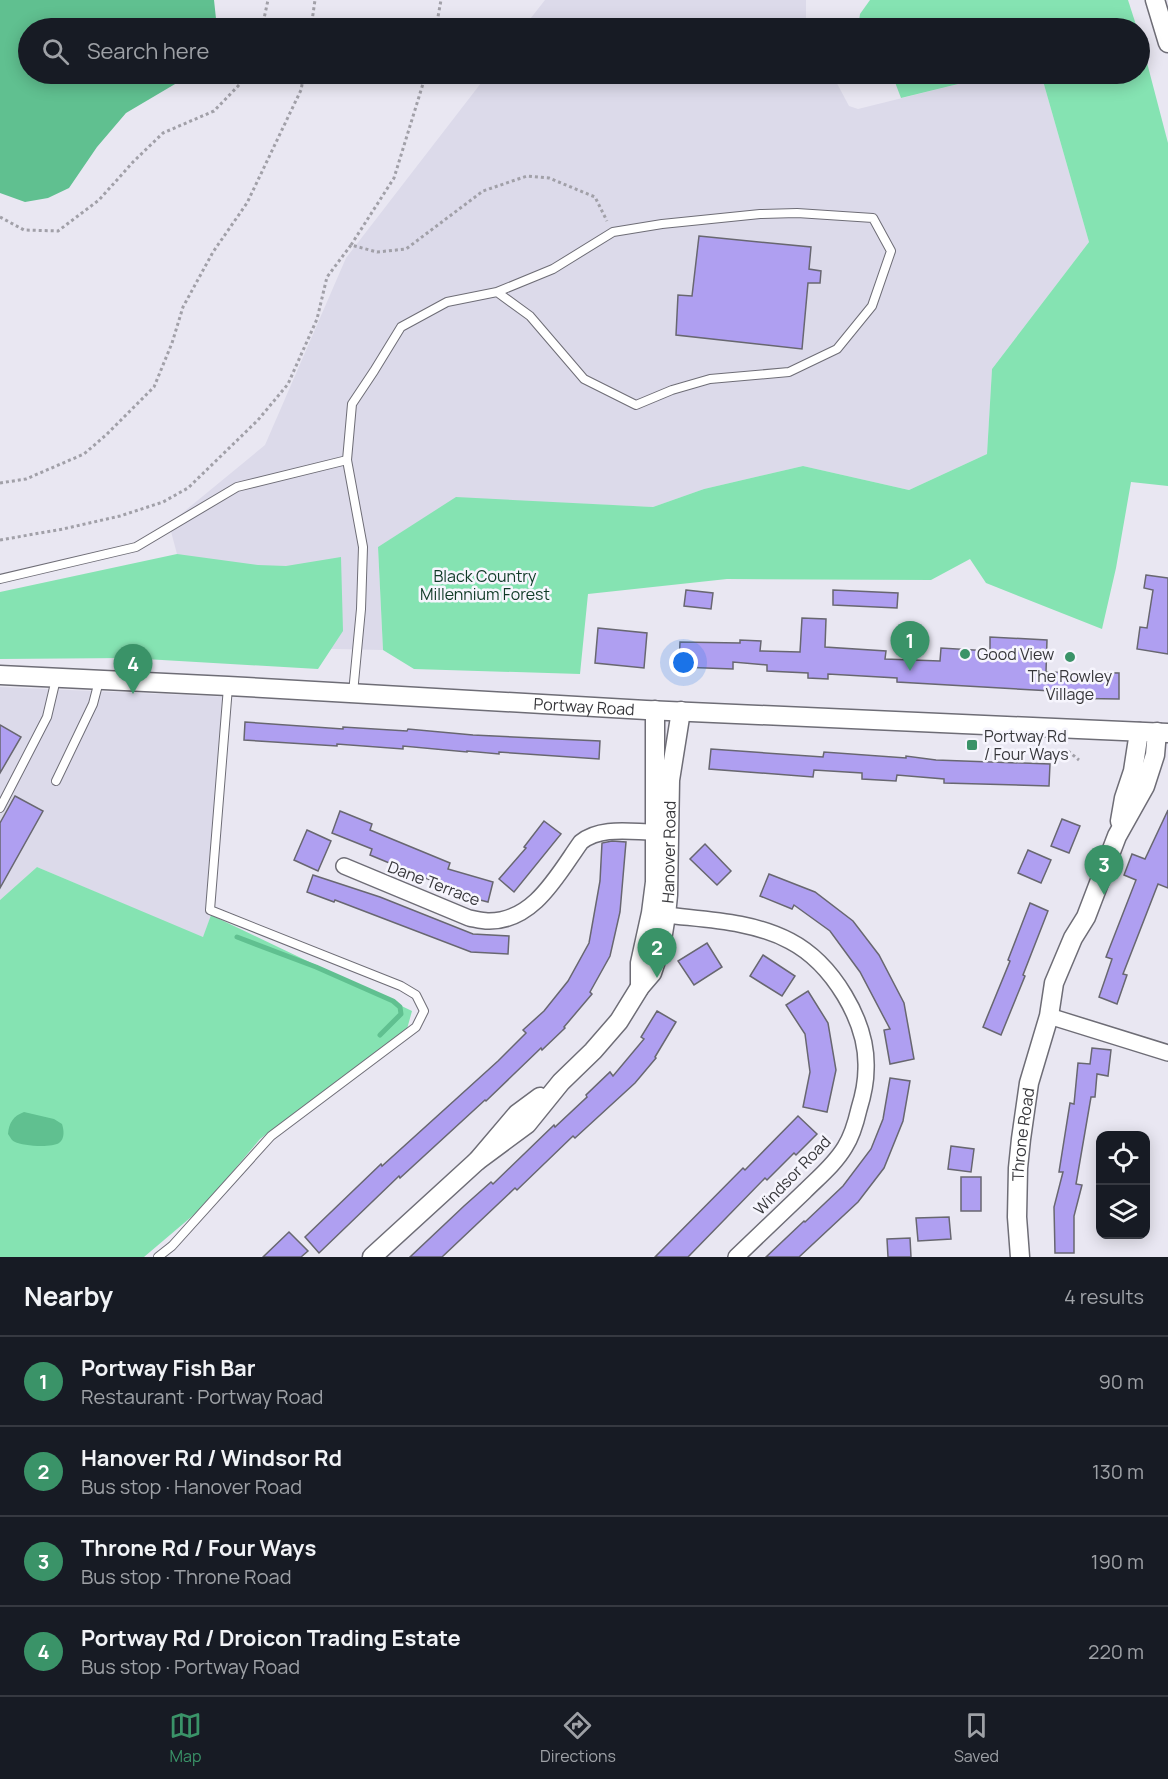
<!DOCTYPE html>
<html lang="en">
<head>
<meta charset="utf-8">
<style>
	body { margin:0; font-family:Manrope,sans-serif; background:#20242c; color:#f1f3f6 }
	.controls { position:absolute; right:18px; bottom:18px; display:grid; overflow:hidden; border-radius:12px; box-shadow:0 3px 15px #0003 }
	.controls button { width:54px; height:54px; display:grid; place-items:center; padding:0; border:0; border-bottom:2px solid #363941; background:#171b24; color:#f1f3f6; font:30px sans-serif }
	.you { position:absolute; left:684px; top:663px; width:21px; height:21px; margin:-15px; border:4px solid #fff; border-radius:50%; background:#1a73e8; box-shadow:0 0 0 9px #1a73e833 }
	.badge { display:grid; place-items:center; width:39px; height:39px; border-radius:50%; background:#3a9368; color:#fff; font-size:20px; font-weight:700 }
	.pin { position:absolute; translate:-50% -50px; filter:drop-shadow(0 2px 3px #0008) }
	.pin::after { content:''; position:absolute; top:32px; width:21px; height:18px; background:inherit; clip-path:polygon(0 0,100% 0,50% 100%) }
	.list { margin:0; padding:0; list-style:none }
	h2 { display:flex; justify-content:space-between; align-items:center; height:78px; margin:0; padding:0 24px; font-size:26px }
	h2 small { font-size:20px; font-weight:400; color:#9ea1a6 }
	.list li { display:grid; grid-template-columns:39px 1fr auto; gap:18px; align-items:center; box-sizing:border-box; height:90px; padding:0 24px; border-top:2px solid #363941 }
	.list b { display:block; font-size:22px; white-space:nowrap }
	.list p { margin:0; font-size:20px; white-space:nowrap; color:#9ea1a6 }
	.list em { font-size:20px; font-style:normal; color:#9ea1a6 }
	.icon { flex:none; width:33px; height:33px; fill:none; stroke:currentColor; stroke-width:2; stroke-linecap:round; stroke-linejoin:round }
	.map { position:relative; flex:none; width:1168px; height:1257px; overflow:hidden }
	.search { position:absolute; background:#171b24; box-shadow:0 3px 15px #0003; left:18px; right:18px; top:18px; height:66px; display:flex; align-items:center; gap:15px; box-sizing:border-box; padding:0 21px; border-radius:33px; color:#9ea1a6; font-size:22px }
	.sheet { height:438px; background:#171b24 }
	nav { display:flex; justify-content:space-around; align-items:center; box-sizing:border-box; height:84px; border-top:2px solid #363941; background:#171b24; font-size:16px; color:#9ea1a6 }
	nav a { display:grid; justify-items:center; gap:3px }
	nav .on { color:#3a9368 }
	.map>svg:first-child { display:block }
	.built { fill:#dcdaea }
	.green { fill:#85e3b2 }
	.water { fill:#60c090 }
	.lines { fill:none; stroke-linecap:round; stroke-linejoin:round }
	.stream { stroke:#60c090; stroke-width:5 }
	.building { fill:#af9ff1; stroke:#686770; stroke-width:1.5 }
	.service-casing { stroke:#6e6d76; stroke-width:10 }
	.minor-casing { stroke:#6e6d76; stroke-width:18 }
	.tertiary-casing { stroke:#6e6d76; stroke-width:21 }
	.path { stroke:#a1a0a8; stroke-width:3; stroke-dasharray:3 3; stroke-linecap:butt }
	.service { stroke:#fff; stroke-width:8 }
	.minor { stroke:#fff; stroke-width:15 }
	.tertiary { stroke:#fff; stroke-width:18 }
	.poi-dot { fill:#3a9368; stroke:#f6f5fd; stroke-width:2 }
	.labels { text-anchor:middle; stroke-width:5; stroke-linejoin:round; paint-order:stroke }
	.park-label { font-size:16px; fill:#103a27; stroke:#f6f5fd }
	.poi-label { font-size:16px; fill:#37373b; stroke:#f6f5fd; text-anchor:start }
	.street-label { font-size:16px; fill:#37373b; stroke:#f6f5fd }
</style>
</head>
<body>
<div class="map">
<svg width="1168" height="1257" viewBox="0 0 1168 1257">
	<rect width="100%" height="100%" fill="#e9e7f2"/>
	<g class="built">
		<polygon points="545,0 806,0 806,23 809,28 523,28"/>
		<polygon points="488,74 832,74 849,106 858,109 999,74 1041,74 1089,242 992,369 987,454 909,490 803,466 704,489 653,507 456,498 378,547 383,650 195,646 177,554 169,524 265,445 346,258"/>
		<polygon points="0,687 229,697 211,882 211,915 203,938 37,867 0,900"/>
	</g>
	<g class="green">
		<polygon points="870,0 1128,0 1137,28 858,28 860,14"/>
		<polygon points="1140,36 1168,143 1168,486 1131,482 1116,568 1102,629 986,583 970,559 931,580 727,579 588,594 580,674 414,669 383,650 378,547 456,497 653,507 704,489 803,466 909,490 987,454 992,369 1089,242 1041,74 1140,74"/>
		<polygon points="886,74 999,74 901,98 893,77"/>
		<polygon points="177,554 258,565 286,566 341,557 343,631 318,669 128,658 0,659 0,592"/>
		<polygon points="37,867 203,937 211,915 412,1011 407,1029 260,1139 203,1207 144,1257 0,1257 0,900"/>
	</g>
	<g class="water">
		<polygon points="0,0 214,0 217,28 28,28 28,74 192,74 126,113 97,147 69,188 48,198 25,202 0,193"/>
		<path d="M24,1112L54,1119L62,1124C64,1130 65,1139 59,1143C52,1148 22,1146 15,1142C11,1140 11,1138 8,1134C9,1123 13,1116 24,1112Z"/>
	</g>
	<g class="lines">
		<polyline class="stream" points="237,937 316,967 393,1001 400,1007 401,1014 380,1035"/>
	</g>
	<g class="building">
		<polygon points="699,236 811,247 809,269 821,271 820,283 808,283 802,349 676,335 678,295 692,296"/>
		<polygon points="1146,575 1168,578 1168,654 1137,649 1140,627 1147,628 1153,590 1144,588"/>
		<polygon points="686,590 713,593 711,609 684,606"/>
		<polygon points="833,590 898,593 897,608 833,605"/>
		<polygon points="802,618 826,619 825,647 886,651 885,659 940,661 941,648 990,651 990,637 1047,640 1046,672 1119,673 1119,699 1052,698 1052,691 897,682 897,678 828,674 828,679 808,678 808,673 767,671 767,665 733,662 733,669 679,667 680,642 740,643 740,640 761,641 760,651 800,652"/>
		<polygon points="598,628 647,633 644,668 595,663"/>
		<polygon points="245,722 343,729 343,727 407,731 408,729 473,735 600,741 599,759 499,752 499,754 467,751 467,752 403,746 403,749 337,744 337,746 244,740"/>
		<polygon points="0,725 21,737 0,773"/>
		<polygon points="711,749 823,757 824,752 906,758 906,756 936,760 1050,764 1049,786 944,783 944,779 897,775 896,781 862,779 862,773 814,770 813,777 709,769"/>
		<polygon points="15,796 43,811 0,888 0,823"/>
		<polygon points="1168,810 1168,888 1158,884 1123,974 1127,975 1117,1004 1099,997 1112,959 1106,957 1136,880 1124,875 1132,854 1145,859"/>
		<polygon points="340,811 372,824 370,830 450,863 448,869 493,882 488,902 457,894 457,891 370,855 372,849 332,833"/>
		<polygon points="1062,819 1080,826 1069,853 1051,846"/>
		<polygon points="544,821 561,834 514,892 499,879 526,848 524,847"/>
		<polygon points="307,830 331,841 318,871 294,860"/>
		<polygon points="612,841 626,842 620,912 610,956 590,992 592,994 564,1027 565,1028 542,1050 541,1048 486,1101 485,1100 400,1178 399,1176 319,1253 305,1237 381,1164 382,1166 498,1061 526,1033 523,1030 544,1011 568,981 589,943 600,881 602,843"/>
		<polygon points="705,844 731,871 717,885 690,859"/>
		<polygon points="1028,850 1051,860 1041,883 1018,873"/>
		<polygon points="769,874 815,892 853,921 879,955 904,1003 914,1059 890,1064 884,1030 890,1029 860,972 830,931 794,905 792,909 760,896"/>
		<polygon points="313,875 380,897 473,934 509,936 508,954 471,952 335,900 334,902 307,892"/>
		<polygon points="1030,903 1048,911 1023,975 1025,976 1001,1035 983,1027 1010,961 1008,960"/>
		<polygon points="707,943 722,967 694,985 678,961"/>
		<polygon points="763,955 795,976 782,996 750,976"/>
		<polygon points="808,991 828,1023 836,1070 827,1112 803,1107 810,1072 805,1034 786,1005"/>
		<polygon points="657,1011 676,1022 655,1057 656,1058 635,1083 575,1138 573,1136 517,1190 515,1188 442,1257 410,1257 464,1206 491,1182 493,1184 554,1125 555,1127 587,1097 586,1095 610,1072 613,1076 644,1039 641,1037"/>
		<polygon points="1092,1048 1111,1050 1108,1076 1097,1074 1095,1097 1091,1097 1076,1184 1082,1185 1074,1216 1074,1253 1055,1253 1054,1207 1063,1172 1059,1172 1070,1103 1074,1104 1078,1063 1090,1064"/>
		<polygon points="890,1078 910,1081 903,1121 884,1168 858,1202 799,1257 766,1257 804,1221 805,1222 843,1186 871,1149 883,1119"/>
		<polygon points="798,1116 817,1134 796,1155 794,1153 767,1180 765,1178 688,1257 655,1257 743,1168 745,1170"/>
		<polygon points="951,1146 974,1149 971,1172 948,1169"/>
		<rect x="961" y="1177" width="20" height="34"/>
		<polygon points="949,1217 951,1239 918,1241 916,1218"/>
		<polygon points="289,1232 308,1251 301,1257 263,1257"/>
		<polygon points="910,1238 911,1257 888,1257 887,1239"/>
	</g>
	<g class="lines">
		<g class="service-casing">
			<g id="service">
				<polyline points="0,579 136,547 237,487 347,460"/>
				<polyline points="353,693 361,609 363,547 347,460 352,404 374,371 401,327 447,302 497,292 553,269 613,232 662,224 760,214 797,213 873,218 891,251 872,306 837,349 789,372 710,379 672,390 636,405 584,379 530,316 497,292"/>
				<polyline points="56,781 93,704 99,681"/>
				<polyline points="0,808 47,717 56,679"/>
				<polyline points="158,1257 172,1246 271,1136 416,1027 424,1011 416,995 401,986 210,910 228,687"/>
			</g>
		</g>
		<g class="minor-casing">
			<g id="minor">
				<path d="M344,866L469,918C475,919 482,921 488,921C534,922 558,874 581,842C601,826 631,832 655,832"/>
				<path d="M666,915C708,920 752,921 790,941C832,963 868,1021 866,1069C866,1082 863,1096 859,1109C856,1122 852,1136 845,1147C835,1164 819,1177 805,1191C782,1213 759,1235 736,1257"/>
				<polyline points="1049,1016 1168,1053"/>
			</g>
		</g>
		<g class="tertiary-casing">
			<g id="tertiary">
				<polyline points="1155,0 1168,43"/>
				<path id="s1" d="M0,675L228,686L646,710L1168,733"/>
				<polyline points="1120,821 1124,798 1133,771 1139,732"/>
				<polyline points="640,987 640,963 651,913 655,882 655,710"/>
				<path id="s2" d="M477,1161L527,1124L561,1082L593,1051L619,1021L640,987L652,973L661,946L666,915L668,895L670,780L681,711"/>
				<polyline points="372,1257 477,1161 517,1114 540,1097"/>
				<path id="s3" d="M1020,1257L1017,1217L1018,1168L1021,1139L1029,1083L1049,1016L1054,983L1073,938L1086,917L1117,836L1145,786L1155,755L1157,732"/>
			</g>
		</g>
		<g class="path">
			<polyline points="262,28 268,0"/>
			<polyline points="311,28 315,0"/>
			<polyline points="436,28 441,0"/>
			<polyline points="0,217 24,230 58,231 99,200 133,162 163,133 214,111 241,83 245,74"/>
			<polyline points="351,245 394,178 426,74"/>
			<polyline points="0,483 26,479 84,454 106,435 154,387 172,343 183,307 213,252 247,203 301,90 304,74"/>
			<polyline points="0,540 63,529 120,516 163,502 188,488 258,420 288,384 317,319 327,277 351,245 377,252 406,249 483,191 527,176 549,178 595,197 607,221"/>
			<polyline points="1068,751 1079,760"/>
		</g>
		<use href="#service" class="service"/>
		<use href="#minor" class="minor"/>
		<use href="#tertiary" class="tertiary"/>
	</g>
	<g class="poi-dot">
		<circle cx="965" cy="654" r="6"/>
		<circle cx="1070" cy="657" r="6"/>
		<rect x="966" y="739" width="12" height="12" rx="3"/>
	</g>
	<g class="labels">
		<g class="park-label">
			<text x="485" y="582">Black Country<tspan x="485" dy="18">Millennium Forest</tspan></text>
		</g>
		<g class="poi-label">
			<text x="977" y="660">Good View</text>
			<text x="1070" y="682" text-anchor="middle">The Rowley<tspan x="1070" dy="18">Village</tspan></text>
			<text x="984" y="742">Portway Rd<tspan x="984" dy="18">/ Four Ways</tspan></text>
		</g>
		<g class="street-label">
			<text dy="6" stroke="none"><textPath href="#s1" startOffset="585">Portway Road</textPath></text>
			<text dy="6" stroke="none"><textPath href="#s2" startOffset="382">Hanover Road</textPath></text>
			<text transform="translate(434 883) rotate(21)" y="6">Dane Terrace</text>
			<text dy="6" stroke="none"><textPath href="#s3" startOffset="123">Throne Road</textPath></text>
			<text transform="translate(792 1175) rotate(-46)" y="6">Windsor Road</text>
		</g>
	</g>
</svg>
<div class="controls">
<button><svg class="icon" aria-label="locate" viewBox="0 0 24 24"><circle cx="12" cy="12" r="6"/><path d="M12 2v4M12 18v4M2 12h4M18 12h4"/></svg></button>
<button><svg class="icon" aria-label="layers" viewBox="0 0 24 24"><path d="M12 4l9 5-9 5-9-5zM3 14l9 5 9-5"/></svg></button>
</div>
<div class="you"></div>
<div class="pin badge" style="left:910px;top:671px">1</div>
<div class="pin badge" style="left:657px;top:978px">2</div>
<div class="pin badge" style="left:1104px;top:895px">3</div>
<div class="pin badge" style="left:133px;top:694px">4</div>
<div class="search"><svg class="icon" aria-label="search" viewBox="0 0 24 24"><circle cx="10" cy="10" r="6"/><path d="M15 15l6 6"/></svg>Search here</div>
</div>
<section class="sheet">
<h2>Nearby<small>4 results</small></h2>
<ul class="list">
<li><span class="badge">1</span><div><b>Portway Fish Bar</b><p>Restaurant · Portway Road</p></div><em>90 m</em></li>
<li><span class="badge">2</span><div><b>Hanover Rd / Windsor Rd</b><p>Bus stop · Hanover Road</p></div><em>130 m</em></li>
<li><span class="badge">3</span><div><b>Throne Rd / Four Ways</b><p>Bus stop · Throne Road</p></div><em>190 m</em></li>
<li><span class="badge">4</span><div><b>Portway Rd / Droicon Trading Estate</b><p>Bus stop · Portway Road</p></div><em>220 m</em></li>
</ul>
</section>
<nav>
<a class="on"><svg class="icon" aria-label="map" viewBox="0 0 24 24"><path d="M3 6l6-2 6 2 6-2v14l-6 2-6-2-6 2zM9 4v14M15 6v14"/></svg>Map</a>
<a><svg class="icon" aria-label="directions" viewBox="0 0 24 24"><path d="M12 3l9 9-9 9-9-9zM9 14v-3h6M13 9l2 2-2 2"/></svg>Directions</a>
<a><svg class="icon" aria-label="saved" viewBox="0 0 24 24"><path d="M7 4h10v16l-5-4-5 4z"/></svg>Saved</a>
</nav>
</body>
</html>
